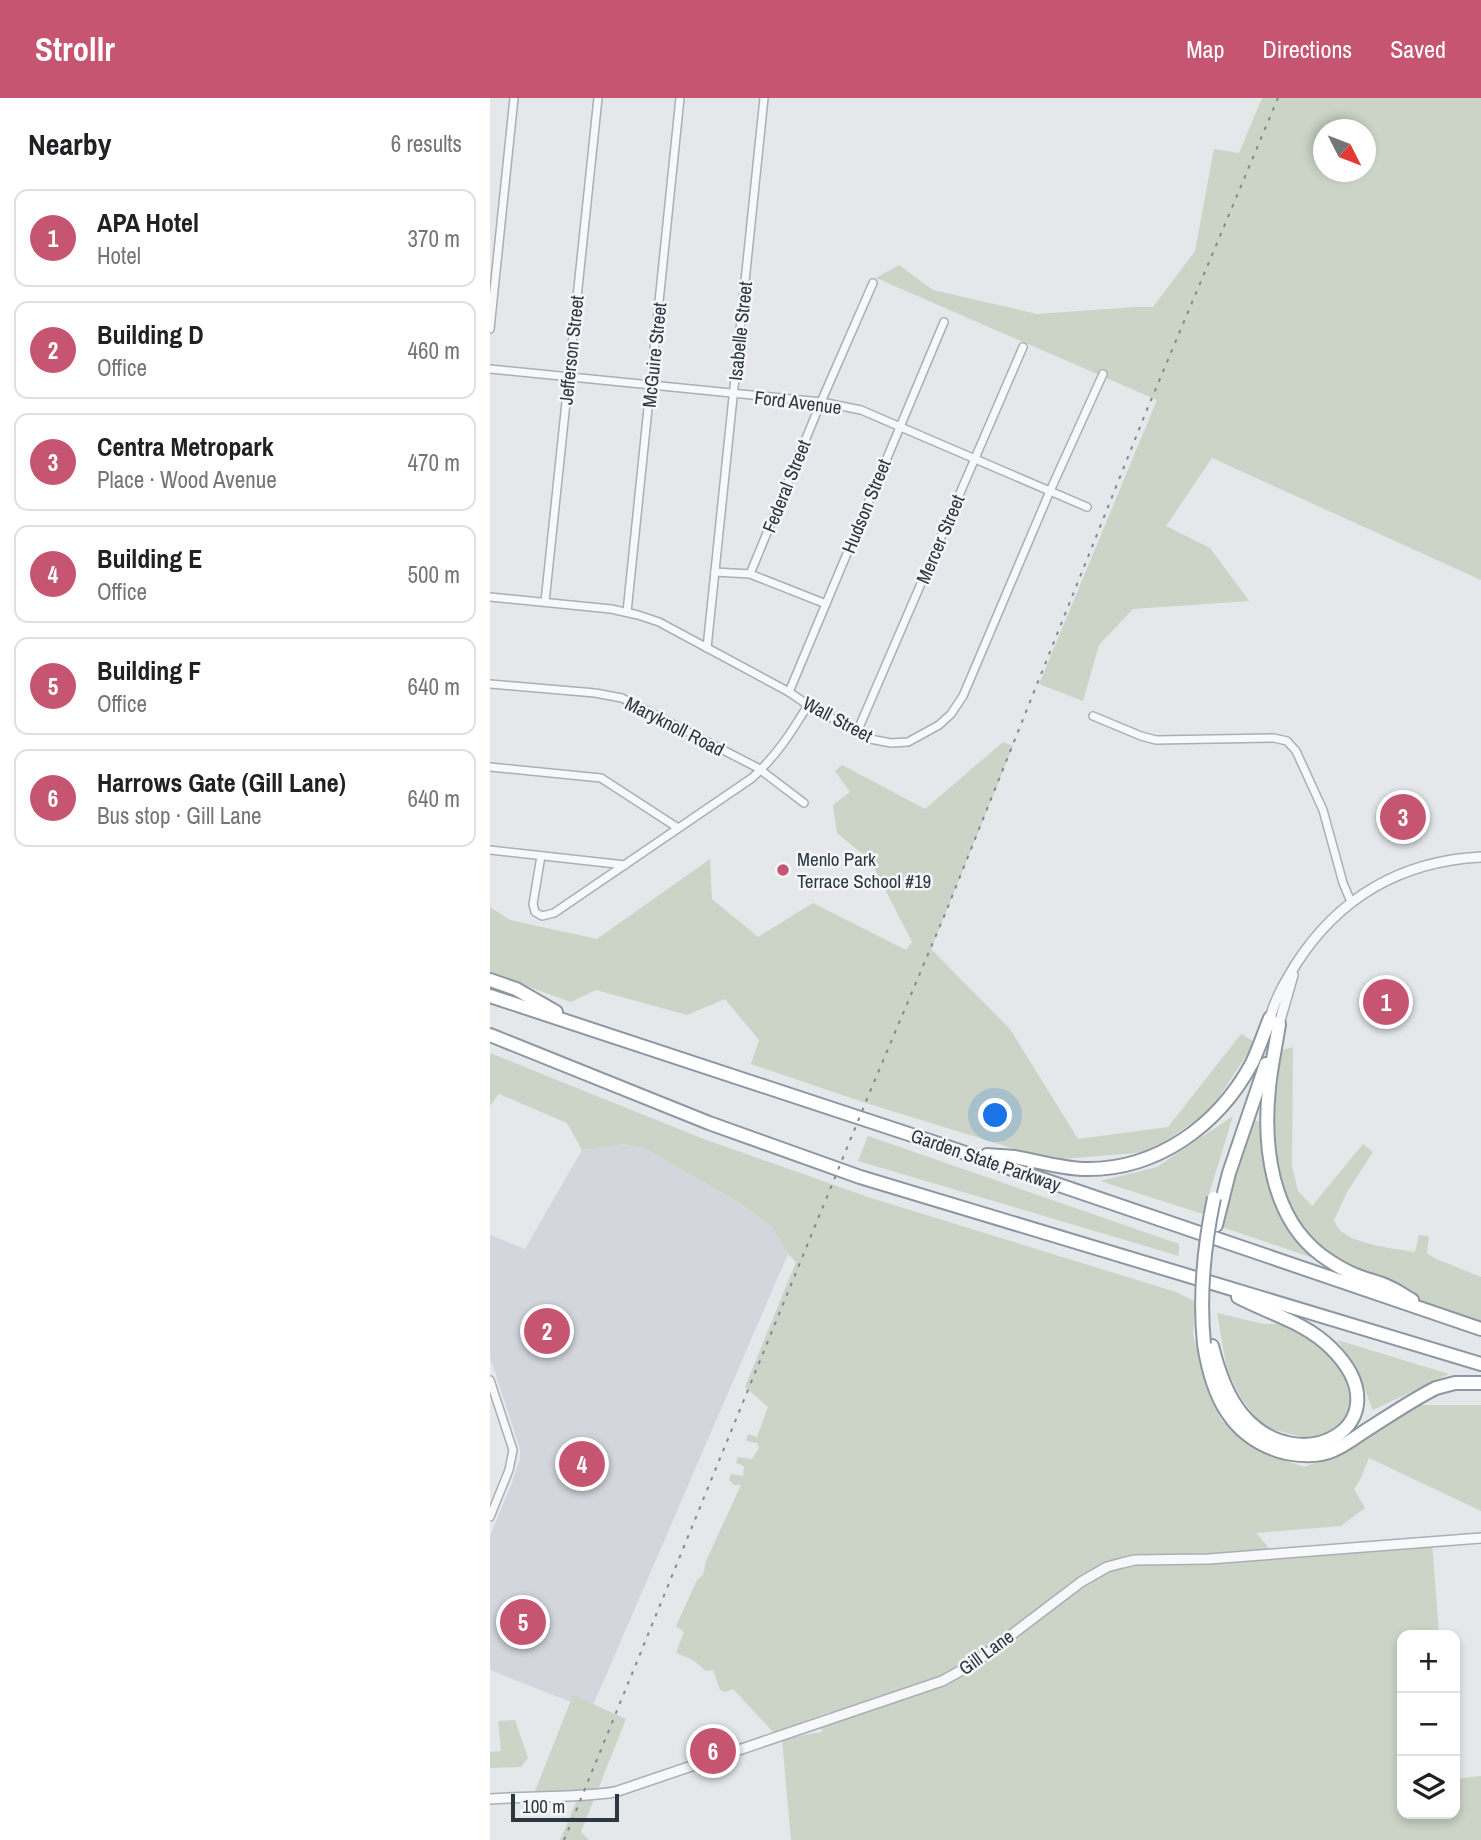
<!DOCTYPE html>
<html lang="en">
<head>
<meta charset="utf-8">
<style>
	body { margin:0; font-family:"Archivo Narrow",sans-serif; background:#f2f2f2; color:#202124 }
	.controls { position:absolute; right:21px; bottom:21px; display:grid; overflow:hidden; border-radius:14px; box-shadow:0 4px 10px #0003 }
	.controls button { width:63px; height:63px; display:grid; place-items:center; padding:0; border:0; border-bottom:2px solid #e0e0e0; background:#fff; color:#202124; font:35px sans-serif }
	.compass { position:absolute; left:823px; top:21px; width:63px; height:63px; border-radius:50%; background:#fff; box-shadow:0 4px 10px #0003; rotate:132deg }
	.scale { position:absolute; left:21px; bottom:18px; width:108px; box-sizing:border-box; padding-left:7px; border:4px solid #2d3742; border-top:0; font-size:19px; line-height:24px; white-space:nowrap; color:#2d3742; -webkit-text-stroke:5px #f4f6f8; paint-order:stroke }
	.you { position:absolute; left:506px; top:1018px; width:24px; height:24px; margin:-18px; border:5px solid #fff; border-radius:50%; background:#1a73e8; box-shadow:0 0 0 10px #1a73e833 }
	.badge { display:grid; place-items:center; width:46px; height:46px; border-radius:50%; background:#c55570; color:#fff; font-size:23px; font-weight:700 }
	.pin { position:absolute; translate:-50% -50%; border:4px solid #fff; box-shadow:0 2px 7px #0006 }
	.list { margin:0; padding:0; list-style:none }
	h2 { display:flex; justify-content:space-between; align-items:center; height:91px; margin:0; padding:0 28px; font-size:30px }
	h2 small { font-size:23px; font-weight:400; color:#757577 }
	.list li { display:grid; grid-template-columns:46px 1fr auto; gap:21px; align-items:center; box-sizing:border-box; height:98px; margin:0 14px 14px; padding:0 14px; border:2px solid #e0e0e0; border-radius:14px }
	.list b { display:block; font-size:26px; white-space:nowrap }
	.list p { margin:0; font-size:23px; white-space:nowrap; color:#757577 }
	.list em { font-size:23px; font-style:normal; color:#757577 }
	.icon { flex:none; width:38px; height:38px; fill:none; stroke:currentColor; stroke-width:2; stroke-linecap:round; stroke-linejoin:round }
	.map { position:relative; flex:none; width:991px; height:1742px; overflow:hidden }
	header { display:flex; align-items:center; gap:42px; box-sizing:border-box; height:98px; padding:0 35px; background:#c55570; color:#fff }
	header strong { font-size:33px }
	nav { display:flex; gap:38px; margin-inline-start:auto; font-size:24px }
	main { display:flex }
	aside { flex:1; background:#fff }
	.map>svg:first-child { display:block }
	.built { fill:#d3d7dd }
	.green { fill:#cbd4c6; fill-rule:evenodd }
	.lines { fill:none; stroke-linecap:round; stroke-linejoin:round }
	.minor-casing { stroke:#a9afb5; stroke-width:10 }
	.tertiary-casing { stroke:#a9afb5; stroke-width:12 }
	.motorway-casing { stroke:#8d97a1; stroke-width:16 }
	.minor { stroke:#f7f8fa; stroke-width:7 }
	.tertiary { stroke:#f7f8fa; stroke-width:9 }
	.motorway { stroke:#fff; stroke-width:12 }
	.rail { stroke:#7f8994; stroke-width:2; stroke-dasharray:3.5 7; stroke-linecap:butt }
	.motorway-bridge-casing { stroke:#8d97a1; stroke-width:16; stroke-linecap:butt }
	.motorway-bridge { stroke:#fff; stroke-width:12 }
	.poi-dot { fill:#c55570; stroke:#f4f6f8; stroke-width:2.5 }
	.labels { text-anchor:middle; stroke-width:5; stroke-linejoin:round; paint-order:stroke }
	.street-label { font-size:19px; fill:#2d3742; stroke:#f4f6f8 }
	.poi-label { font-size:19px; fill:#2d3742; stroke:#f4f6f8; text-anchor:start }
</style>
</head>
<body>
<header>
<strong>Strollr</strong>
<nav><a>Map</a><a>Directions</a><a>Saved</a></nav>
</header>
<main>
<aside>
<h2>Nearby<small>6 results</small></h2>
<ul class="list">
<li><span class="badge">1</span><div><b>APA Hotel</b><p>Hotel</p></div><em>370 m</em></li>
<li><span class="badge">2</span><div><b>Building D</b><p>Office</p></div><em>460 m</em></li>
<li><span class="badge">3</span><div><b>Centra Metropark</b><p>Place · Wood Avenue</p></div><em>470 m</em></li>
<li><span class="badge">4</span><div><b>Building E</b><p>Office</p></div><em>500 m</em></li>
<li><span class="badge">5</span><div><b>Building F</b><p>Office</p></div><em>640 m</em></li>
<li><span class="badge">6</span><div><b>Harrows Gate (Gill Lane)</b><p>Bus stop · Gill Lane</p></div><em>640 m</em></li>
</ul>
</aside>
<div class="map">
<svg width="991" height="1742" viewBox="0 0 991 1742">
	<rect width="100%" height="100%" fill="#e4e8eb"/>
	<polygon class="built" points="133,1046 156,1051 248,1104 282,1129 298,1156 101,1612 0,1572 0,1438 21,1387 30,1361 30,1351 0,1259 0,1137 35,1151 92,1052"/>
	<g class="green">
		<path d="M772,0H991V482L722,360L676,428L720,450L759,503L643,511L609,547L593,603L549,586L667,302L386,180L409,167L443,192L547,216L646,209H663L705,153L724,51L749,55ZM834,32H876V74H834Z"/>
		<polygon points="513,644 523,648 441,851 520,931 588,1041 678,1029 751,936 765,944 720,1013 659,1054 560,1062 373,1004 261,966 269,942 235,901 197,917 106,892 81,904 0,875 0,809 20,822 107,841 220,761 222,801 268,839 323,805 416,852 422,844 380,762 347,735 343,707 360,694 345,673 352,667 435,711"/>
		<path d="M803,949L802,1068L808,1093L822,1108L873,1046L883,1054L857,1094L844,1122C846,1125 847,1130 850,1132C863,1146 906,1151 925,1154L929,1137L939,1138L937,1155L944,1160L991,1179V1231L947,1217L832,1157L826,1161L726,1127L758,1020L777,1026L785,954Z"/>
		<polygon points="0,955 211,1040 381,1100 686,1194 706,1204 703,1236 713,1277 731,1322 767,1352 814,1369 853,1354 925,1307 991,1307 991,1413 879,1360 870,1382 864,1391 875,1410 851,1428 766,1435 783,1455 942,1444 949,1537 912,1537 912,1716 965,1716 965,1681 991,1678 991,1742 301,1742 292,1641 332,1634 331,1624 342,1619 340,1614 284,1635 243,1591 235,1594 230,1592 223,1572 216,1573 203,1562 186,1555 194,1534 186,1528 207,1482 213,1477 216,1463 251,1387 244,1387 239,1382 241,1376 253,1378 254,1368 246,1365 248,1359 262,1361 269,1350 267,1345 256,1343 258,1336 267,1339 278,1309 255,1289 306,1164 298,1156 282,1129 248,1104 156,1051 133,1046 92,1052 77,1025 9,996 0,1008"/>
		<polygon points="743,1018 713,1116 610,1083 667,1069"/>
		<polygon points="378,1038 689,1146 689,1158 368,1063"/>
		<polygon points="727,1215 773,1226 790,1226 833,1249 854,1273 862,1311 850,1331 820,1341 773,1329 751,1300 737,1272"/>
		<polygon points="847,1242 959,1276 883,1312 865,1267"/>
		<polygon points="83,1597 136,1621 91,1734 99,1742 70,1742 90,1695 44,1696"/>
		<polygon points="25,1622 38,1660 31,1669 0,1670 0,1654 11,1653 8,1623"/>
	</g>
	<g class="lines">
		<g class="minor-casing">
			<g id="minor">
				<polyline points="0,231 24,0"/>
				<polyline points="0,271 331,304 371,312 597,409"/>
				<polyline points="225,474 260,476 336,506"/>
				<polyline points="260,476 331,304 383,185"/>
				<polyline points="0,499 121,511 148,517 169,524 299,594 318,607 380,641 401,645 418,644 449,627 461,616 473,598 560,393 613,276"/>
				<polyline points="55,504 108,0"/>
				<polyline points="137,514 190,0"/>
				<polyline points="217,550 274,0"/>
				<polyline points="0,586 105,595 132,600 268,670 314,705"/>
				<polyline points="299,594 454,224"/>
				<polyline points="603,618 651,638 666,642 784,640 797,643 806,653 833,712 853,785 861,804"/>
				<polyline points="367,634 533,249"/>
				<polyline points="0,669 111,680 188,730"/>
				<polyline points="0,752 135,767"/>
				<path d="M51,758L43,806L45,814L52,818L64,815L262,680C287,657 301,635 318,607"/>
				<polyline points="0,1282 23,1352 19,1372 0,1419"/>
			</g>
		</g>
		<g class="tertiary-casing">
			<g id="tertiary">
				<path d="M780,920C786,899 795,884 806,866C849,799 912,763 991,759"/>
				<polyline points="789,926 803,877"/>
				<path d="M0,1701C42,1698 84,1700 125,1694L452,1583L483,1566L591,1484L617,1469L632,1465L645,1462L719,1461L991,1440"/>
			</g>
		</g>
		<g class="motorway-casing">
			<g id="motorway">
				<polyline points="0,882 26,891 66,914"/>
				<polyline points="0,898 446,1045 991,1231"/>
				<path d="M789,926C786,947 781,968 779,990C773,1048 781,1119 831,1157C842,1165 855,1173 868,1178C878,1182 889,1184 899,1189C907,1192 914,1198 922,1202"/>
				<polyline points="0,937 219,1025 370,1079 991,1266"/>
				<path d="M497,1057C506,1058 515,1058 524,1059C547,1063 569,1070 593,1071C666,1073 728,1028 762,965C769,950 774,935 780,920"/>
				<polyline points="726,1127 739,1075 776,966"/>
				<path d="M714,1246C722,1298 741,1341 796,1355C812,1358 829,1359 844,1352C854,1348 863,1341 872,1335C896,1320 920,1303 946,1290L965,1285H991"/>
				<path d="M722,1248C728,1272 736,1297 752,1316C810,1386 917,1325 841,1250C815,1224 780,1216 748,1199"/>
			</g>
		</g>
		<use href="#minor" class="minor"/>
		<use href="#tertiary" class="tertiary"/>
		<use href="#motorway" class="motorway"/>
		<polyline class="rail" points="74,1742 379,996 455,816 656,314 788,0"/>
		<g class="motorway-bridge-casing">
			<path id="motorway-bridge" d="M714,1246C709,1196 714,1148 724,1100"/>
		</g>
		<use href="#motorway-bridge" class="motorway-bridge"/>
	</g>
	<circle class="poi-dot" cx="293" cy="772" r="7"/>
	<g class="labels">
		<g class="street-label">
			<text transform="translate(250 233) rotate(-84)" y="7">Isabelle Street</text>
			<text transform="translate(81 252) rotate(-84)" y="7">Jefferson Street</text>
			<text transform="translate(164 257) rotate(-84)" y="7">McGuire Street</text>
			<text transform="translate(308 304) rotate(7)" y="7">Ford Avenue</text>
			<text transform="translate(296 388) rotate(-68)" y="7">Federal Street</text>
			<text transform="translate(376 408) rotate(-68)" y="7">Hudson Street</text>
			<text transform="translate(450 441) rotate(-67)" y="7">Mercer Street</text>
			<text transform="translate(348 621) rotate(28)" y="7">Wall Street</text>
			<text transform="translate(185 628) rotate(27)" y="7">Maryknoll Road</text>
			<text transform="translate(496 1062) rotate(19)" y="7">Garden State Parkway</text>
			<text transform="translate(496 1554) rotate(-36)" y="7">Gill Lane</text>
		</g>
		<g class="poi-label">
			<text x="307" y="768">Menlo Park<tspan x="307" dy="22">Terrace School #19</tspan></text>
		</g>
	</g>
</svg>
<div class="controls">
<button>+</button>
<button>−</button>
<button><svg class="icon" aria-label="layers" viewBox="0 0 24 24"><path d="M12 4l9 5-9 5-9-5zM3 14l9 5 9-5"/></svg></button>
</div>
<svg class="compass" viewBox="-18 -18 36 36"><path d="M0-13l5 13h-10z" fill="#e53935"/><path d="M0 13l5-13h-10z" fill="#757577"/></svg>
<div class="scale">100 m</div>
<div class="you"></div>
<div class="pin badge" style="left:896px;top:904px">1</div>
<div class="pin badge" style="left:57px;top:1233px">2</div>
<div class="pin badge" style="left:913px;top:719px">3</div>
<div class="pin badge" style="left:92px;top:1366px">4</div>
<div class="pin badge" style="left:33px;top:1524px">5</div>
<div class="pin badge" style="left:223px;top:1653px">6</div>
</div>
</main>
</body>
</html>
